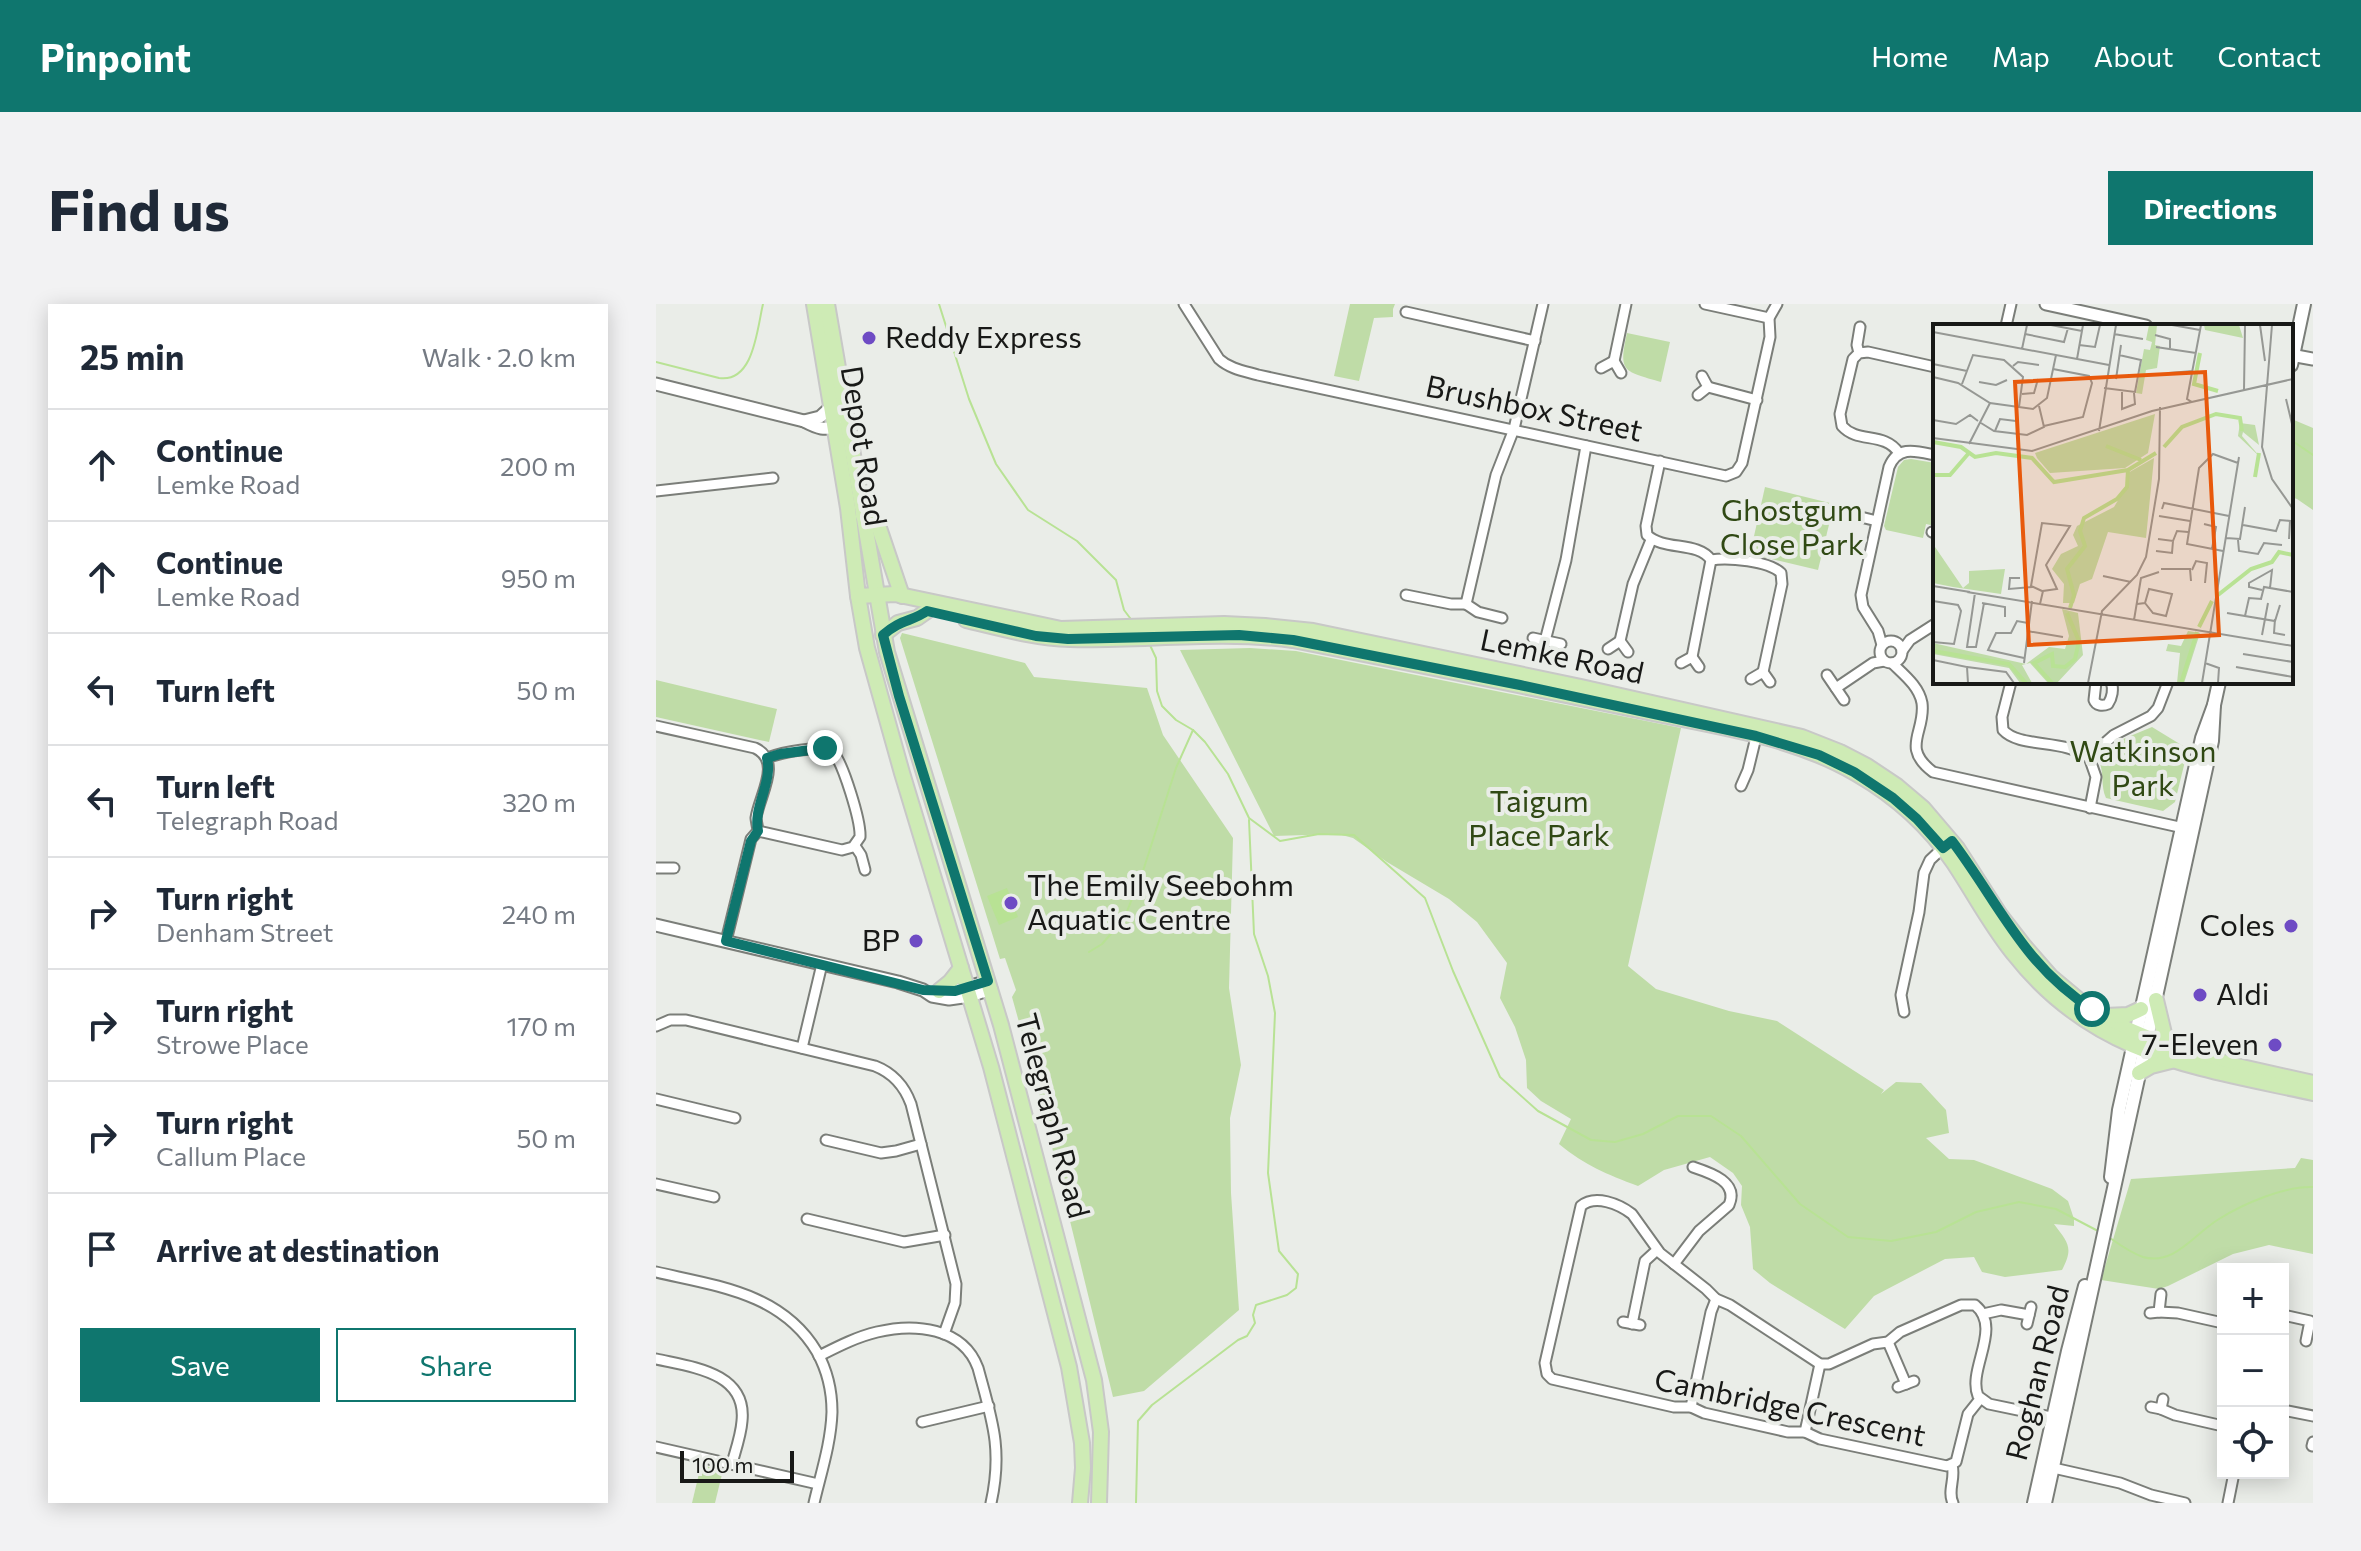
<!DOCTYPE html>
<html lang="en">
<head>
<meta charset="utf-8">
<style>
	body { margin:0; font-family:Commissioner,sans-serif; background:#f2f2f3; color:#1f2937 }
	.controls { position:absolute; right:24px; bottom:24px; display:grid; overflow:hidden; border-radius:0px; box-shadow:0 4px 20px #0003 }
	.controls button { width:72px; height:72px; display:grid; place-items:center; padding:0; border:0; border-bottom:2px solid #e0e1e3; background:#fff; color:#1f2937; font:40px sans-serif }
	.scale { position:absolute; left:24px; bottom:20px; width:114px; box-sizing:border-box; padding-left:8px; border:4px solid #181917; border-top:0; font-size:22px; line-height:28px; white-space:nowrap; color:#181917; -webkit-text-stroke:6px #eaede8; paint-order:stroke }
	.stop { position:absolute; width:24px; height:24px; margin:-18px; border:6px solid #0f766e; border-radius:50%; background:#fff }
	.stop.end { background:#0f766e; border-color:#fff; box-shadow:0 2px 8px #0008 }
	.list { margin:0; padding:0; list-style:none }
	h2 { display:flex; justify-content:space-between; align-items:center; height:104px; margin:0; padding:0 32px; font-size:34px }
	h2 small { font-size:26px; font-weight:400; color:#747a83 }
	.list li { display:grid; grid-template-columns:52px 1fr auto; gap:24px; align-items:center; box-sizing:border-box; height:112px; padding:0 32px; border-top:2px solid #e0e1e3 }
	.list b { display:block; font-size:30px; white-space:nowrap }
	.list p { margin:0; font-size:26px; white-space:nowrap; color:#747a83 }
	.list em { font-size:26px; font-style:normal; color:#747a83 }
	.actions { display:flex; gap:16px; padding:24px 32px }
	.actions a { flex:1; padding:18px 0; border:2px solid #0f766e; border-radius:0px; text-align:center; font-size:28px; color:#0f766e }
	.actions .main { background:#0f766e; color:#fff }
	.icon { flex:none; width:44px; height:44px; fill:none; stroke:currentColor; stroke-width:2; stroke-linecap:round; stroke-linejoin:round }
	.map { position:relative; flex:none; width:1657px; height:1199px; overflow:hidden; border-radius:0px }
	header { display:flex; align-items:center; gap:48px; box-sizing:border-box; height:112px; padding:0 40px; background:#0f766e; color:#fff }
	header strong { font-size:38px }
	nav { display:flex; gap:44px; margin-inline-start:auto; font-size:28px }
	.intro { display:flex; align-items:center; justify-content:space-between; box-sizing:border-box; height:192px; padding:0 48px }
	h1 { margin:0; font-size:56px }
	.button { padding:20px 36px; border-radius:0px; background:#0f766e; color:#fff; font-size:28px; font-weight:700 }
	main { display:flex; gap:48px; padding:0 48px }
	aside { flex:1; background:#fff; border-radius:0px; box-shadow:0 4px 20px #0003 }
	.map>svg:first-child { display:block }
	.green { fill:#bfdca7 }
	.water { fill:#b8e294 }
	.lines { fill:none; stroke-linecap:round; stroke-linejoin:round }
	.stream { stroke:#b8e294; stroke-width:2 }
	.minor-casing { stroke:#7b7e79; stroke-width:13 }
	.tertiary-casing { stroke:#7b7e79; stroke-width:15 }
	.secondary-casing { stroke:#7b7e79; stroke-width:16 }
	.primary-casing { stroke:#c8c8c7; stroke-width:18 }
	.minor { stroke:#fff; stroke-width:9 }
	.tertiary { stroke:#fff; stroke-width:11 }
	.secondary { stroke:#fff; stroke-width:12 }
	.primary { stroke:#ceebb5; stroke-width:14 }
	.route { stroke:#0f766e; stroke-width:10 }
	.poi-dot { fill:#6e4bc4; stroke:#eaede8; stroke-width:3 }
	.labels { text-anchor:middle; stroke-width:8; stroke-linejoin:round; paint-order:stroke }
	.poi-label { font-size:30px; fill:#181917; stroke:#eaede8; text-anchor:start }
	.street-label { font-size:30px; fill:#181917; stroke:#eaede8 }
	.park-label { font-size:30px; fill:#304914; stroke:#eaede8 }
	.inset-river { fill:none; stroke:#b8e294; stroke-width:4 }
	.inset-road { fill:none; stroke:#969894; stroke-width:2 }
	.view { fill:#e8590c; fill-opacity:0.15; stroke:#e8590c; stroke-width:4 }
	.inset-edge { fill:none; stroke:#181917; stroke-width:4 }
</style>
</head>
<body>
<header>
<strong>Pinpoint</strong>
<nav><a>Home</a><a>Map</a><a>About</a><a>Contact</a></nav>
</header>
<div class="intro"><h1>Find us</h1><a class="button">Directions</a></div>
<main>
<aside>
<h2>25 min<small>Walk · 2.0 km</small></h2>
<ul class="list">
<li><svg class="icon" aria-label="ahead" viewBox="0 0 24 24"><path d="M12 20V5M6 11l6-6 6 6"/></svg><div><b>Continue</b><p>Lemke Road</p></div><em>200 m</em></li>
<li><svg class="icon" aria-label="ahead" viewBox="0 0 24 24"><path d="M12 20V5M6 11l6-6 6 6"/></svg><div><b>Continue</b><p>Lemke Road</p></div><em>950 m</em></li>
<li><svg class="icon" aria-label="left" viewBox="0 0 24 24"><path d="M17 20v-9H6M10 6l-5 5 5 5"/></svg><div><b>Turn left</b></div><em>50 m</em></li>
<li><svg class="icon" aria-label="left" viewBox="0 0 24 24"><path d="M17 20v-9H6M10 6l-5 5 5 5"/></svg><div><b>Turn left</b><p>Telegraph Road</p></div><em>320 m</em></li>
<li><svg class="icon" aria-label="right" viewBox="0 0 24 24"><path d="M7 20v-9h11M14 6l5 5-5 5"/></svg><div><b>Turn right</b><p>Denham Street</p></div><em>240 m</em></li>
<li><svg class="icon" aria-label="right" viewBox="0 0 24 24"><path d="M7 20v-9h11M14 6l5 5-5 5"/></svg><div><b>Turn right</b><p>Strowe Place</p></div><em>170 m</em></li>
<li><svg class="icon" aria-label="right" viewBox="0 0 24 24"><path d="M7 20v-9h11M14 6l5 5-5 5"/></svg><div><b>Turn right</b><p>Callum Place</p></div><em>50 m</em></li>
<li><svg class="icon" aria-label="arrive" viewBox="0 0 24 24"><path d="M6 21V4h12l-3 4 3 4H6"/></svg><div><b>Arrive at destination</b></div></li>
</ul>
<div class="actions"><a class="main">Save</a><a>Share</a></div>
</aside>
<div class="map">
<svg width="1657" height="1199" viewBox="0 0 1657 1199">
	<rect width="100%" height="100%" fill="#eaede8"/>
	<g class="green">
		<polygon points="694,0 739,0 737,5 737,13 718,14 703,77 678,72"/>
		<path d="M971,29L1014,38L1005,78C968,67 962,69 971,29Z"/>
		<polygon points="1638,116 1657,124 1657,206 1641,195 1635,193 1635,130"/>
		<polygon points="1255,155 1279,159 1279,222 1270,220 1267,234 1230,226 1228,222 1242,163 1248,156"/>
		<polygon points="1109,183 1178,200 1162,266 1094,250"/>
		<polygon points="246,329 369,359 378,373 491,384 507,431 577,534 573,684 585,761 574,814 575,889 583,1006 488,1087 457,1093 383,790 356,693 360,686 349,654 344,655 244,334"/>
		<path d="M594,344L640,347L1025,424L972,662L1000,685L1073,707L1121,717L1228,786L1225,790L1240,778L1265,779L1290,806L1293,829L1270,834L1293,855L1318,856L1396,885L1412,897L1418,915V922L1398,920C1412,939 1418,943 1406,966L1349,973L1326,968L1318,953L1289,955L1218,992L1189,1025L1114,979L1097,965L1094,923L1085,901L1086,882L1077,869L1054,853L1008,866L982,882C950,870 930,862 903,840L915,815L885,797L871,784L870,756L859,723L844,694L851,659L821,618L793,595L731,558L697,534L682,530L618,532L524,346Z"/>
		<polygon points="0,376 121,405 113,438 0,413"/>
		<path d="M1496,423L1532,445L1519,498L1507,507L1450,494C1444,481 1449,468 1442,455L1467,435Z"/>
		<polygon points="1645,854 1657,856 1657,950 1613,941 1577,950 1512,982 1503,985 1445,976 1475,875 1639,864"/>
		<polygon points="45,1161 67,1166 59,1199 36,1199"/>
	</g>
	<polygon class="water" points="351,584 362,613 343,621 331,592"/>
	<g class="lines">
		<g class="stream">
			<polyline points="283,0 313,95 340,160 372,206 421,237 460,276 468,306 477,318"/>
			<polyline points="1432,20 1435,22"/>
			<path d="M0,58L63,74C98,79 101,25 107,0"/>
			<polyline points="1635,136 1657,151"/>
			<polyline points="493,339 500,354 501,387 506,402 520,416 537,426 549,438 572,470 593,514 624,537 663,530 698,531 769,594 797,667 844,773 882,807 935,836 959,838 987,830 1022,812 1055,812 1085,832 1144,900 1192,933 1235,937 1280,928 1320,908 1363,898 1400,905 1442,927"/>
			<polyline points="433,648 446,640 468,615 487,567 520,464 537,426"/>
			<path d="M1454,934C1464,941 1475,949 1487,953C1519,962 1539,929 1563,915C1587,900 1628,882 1657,883"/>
			<polyline points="480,1199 482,1117 496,1101 582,1036 591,1032 599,1019 597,1011 600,1001 631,991 640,984 642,970 623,947 612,869 619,709 612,672 598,630 593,516"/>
		</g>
		<g class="minor-casing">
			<g id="minor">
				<path d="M528,0L563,55C574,65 588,67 602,71L1070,172L1080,168L1086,159L1114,33L1113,14L1121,0"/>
				<polyline points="1049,0 1113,14"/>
				<polyline points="750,8 879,37"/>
				<polyline points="1350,22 1355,0"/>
				<polyline points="1203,49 1201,41 1204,23"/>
				<polyline points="958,57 970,0"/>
				<polyline points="945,64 958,57 965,69"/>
				<polyline points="1052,83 1101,96"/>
				<polyline points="1042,91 1052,83 1046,72"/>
				<path d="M1243,149C1228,127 1202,140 1186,122L1184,110L1197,55L1203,49L1212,48L1279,63"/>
				<path d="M1004,157L990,222L991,231C1008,247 1042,237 1055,256L1036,353"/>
				<polyline points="0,187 117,174"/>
				<polyline points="1184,208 1221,217"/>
				<polyline points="1276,228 1279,229"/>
				<path d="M1055,256C1072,253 1113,257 1125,269L1126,280L1107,368"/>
				<polyline points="750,291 795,300 810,300"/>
				<polyline points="846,314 822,308 810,300 840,171 858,125 887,0"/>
				<polyline points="877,334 905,340"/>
				<polyline points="889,337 910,256 930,142"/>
				<polyline points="964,337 977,280 995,236"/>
				<circle cx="1235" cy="348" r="11"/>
				<path d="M1226,341L1222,327L1207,303L1205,291L1233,163C1242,141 1260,147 1279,151"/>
				<polyline points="952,345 964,337 972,348"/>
				<polyline points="1246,347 1254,336 1279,320"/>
				<polyline points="1025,359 1036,353 1043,363"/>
				<path d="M1236,359C1247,370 1263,382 1266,399C1270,428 1244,443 1277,468L1532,525"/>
				<polyline points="1171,371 1188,396"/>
				<polyline points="1095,375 1107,368 1114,378"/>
				<path d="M1355,378L1346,413L1347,426C1363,444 1407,435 1433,453L1440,473L1434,504"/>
				<path d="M1440,378L1438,396C1440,402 1447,402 1452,400C1456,394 1458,385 1455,378"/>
				<polyline points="1180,384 1217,359 1228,357"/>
				<path d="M0,422L99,444C127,457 103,492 100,514C100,516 102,525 102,527L95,535L70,637"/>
				<polyline points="1433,453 1458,431 1495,412 1502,404 1512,378"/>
				<polyline points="1085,482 1092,466 1101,429"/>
				<path d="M102,527L186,546L197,543L204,533C205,517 187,459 177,448C162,441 127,448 111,454"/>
				<polyline points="199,542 205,551 209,566"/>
				<polyline points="0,564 18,564"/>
				<polyline points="1248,708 1245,691 1263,608 1268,569 1274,556 1290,541"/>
				<path d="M0,722L14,716H30L219,762C237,769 248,781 255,800L300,980L299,999L288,1030"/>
				<polyline points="146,744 166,660"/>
				<polyline points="0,795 79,814"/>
				<polyline points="170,836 225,849 240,847 265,840"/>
				<polyline points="0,880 58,893"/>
				<polyline points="151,915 248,938 289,931"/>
				<path d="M1018,960L1043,927L1073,901C1083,878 1055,869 1037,863"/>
				<path d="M0,968C61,982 126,989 161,1048C171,1066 176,1087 176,1108C175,1139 165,1169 158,1199"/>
				<polyline points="1503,1008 1522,1009 1567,1019"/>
				<polyline points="1494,1009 1503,1008 1505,990"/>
				<polyline points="1327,1010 1345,1006 1373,1011"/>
				<polyline points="1627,1011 1654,1017 1650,1037"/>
				<polyline points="967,1018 984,1021"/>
				<polyline points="976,1020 989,957 1001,946"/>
				<polyline points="1371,1020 1375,1003"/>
				<polyline points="1232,1038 1250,1080"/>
				<path d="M163,1052C181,1043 200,1033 221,1028C258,1019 307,1023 322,1064C336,1116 347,1145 335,1199"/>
				<path d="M0,1055C35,1063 91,1068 86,1117C85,1131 80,1145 76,1159"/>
				<polyline points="1242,1083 1258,1077"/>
				<path d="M1324,1095L1312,1110L1300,1158L1291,1162L1164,1135L1149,1128H1132L1048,1109L1035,1103H1018L896,1075L891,1070L889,1059L925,902C939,890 963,900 976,910L1004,949L1050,985L1060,995L1074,1001L1164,1060H1173L1217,1040L1232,1038L1244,1028L1305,1001H1319C1347,1024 1311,1065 1322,1092L1333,1100L1400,1114"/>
				<polyline points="1035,1103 1055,1008 1060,995"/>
				<polyline points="1495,1103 1505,1105 1507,1095"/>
				<polyline points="1505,1105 1519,1111 1567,1122"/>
				<polyline points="1627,1106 1657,1112"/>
				<polyline points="266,1118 333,1102"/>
				<polyline points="1149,1128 1164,1060"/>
				<polyline points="1656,1142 1657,1138"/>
				<polyline points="0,1143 162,1180"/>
				<path d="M1296,1161C1300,1174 1291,1187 1297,1199"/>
				<polyline points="1393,1163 1464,1179 1495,1191 1529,1199"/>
				<polyline points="1572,1199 1578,1169"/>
			</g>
		</g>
		<g class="tertiary-casing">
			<g id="tertiary">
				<polyline points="1390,0 1490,22"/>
				<polyline points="1635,51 1657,55"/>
				<path d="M0,80L148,117C159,123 172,129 182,119"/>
				<polyline points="148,117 164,113 176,102"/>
				<polyline points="0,621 242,678 267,686 276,692 293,695 314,692 335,685"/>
				<polyline points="288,687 299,687 332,677"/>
			</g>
		</g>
		<g class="secondary-casing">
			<g id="secondary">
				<polyline points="1635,61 1648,0"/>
				<polyline points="1455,873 1463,806 1546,434 1558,401 1563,378"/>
				<polyline points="1378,1199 1412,1047 1429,982"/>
				<polyline points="1389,1199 1556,437 1558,401"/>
			</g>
		</g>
		<g class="primary-casing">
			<g id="primary">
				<polyline points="158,0 192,204 202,292 211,344 246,469 335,763 413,1063 426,1139 427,1164 424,1199"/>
				<polyline points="171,0 231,348 345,721 438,1076 445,1128 443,1199"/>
				<polyline points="207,212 223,224 246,292"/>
				<polyline points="202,292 239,290 405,325 568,320 609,322 657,327 925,383 1146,433 1184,448 1211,462 1241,482 1267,504 1301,544 1344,611 1368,642 1395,673 1425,698 1471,725 1511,742 1577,761 1657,779"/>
				<path d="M310,316C344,324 379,334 414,335C488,337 562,326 637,336C754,359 870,382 987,407C1058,422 1137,432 1201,470C1239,492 1273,522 1298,559C1318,589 1335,622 1358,650C1438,752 1539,763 1657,789"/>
				<polyline points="227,331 242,319 261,314 271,307"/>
				<polyline points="283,687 294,678 305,664"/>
				<polyline points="1500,696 1511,742"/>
				<polyline points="1449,712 1472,711 1485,705"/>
				<polyline points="1483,769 1495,762 1515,757"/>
			</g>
		</g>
		<use href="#minor" class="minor"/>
		<use href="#tertiary" class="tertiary"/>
		<use href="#secondary" class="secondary"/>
		<use href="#primary" class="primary"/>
	</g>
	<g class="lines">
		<path class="route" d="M169,444L124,450L111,454C117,478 97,503 102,527L95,537L70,637L267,686L299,687L332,677L243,392L227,331C245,315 255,318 271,307L380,332L412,335L583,331L637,336L864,381L1100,432L1163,451L1198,468L1237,494L1261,515L1287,544L1296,537C1343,599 1367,661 1436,705"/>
	</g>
	<g class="poi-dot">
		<circle cx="213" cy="34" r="8"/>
		<circle cx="355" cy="599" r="8"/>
		<circle cx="1635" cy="622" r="8"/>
		<circle cx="260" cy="637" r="8"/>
		<circle cx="1544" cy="691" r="8"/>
		<circle cx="1619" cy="741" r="8"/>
	</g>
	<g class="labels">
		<g class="poi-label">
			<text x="229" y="44">Reddy Express</text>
			<text x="371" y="592">The Emily Seebohm<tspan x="371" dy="34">Aquatic Centre</tspan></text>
			<text x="1619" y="632" text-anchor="end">Coles</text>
			<text x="244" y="647" text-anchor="end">BP</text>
			<text x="1560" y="701">Aldi</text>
			<text x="1603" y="751" text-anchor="end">7-Eleven</text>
		</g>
		<g class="street-label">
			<text transform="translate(878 105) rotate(12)" y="10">Brushbox Street</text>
			<text transform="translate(207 142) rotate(81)" y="10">Depot Road</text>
			<text transform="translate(906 353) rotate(12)" y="10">Lemke Road</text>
			<text transform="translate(396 812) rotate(75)" y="10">Telegraph Road</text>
			<text transform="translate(1382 1069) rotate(-76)" y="10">Roghan Road</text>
			<text transform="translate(1134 1104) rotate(12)" y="10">Cambridge Crescent</text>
		</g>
		<g class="park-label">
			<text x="1136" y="217">Ghostgum<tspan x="1136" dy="34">Close Park</tspan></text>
			<text x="1487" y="458">Watkinson<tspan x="1487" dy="34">Park</tspan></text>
			<text x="883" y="508">Taigum<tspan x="883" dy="34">Place Park</tspan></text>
		</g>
	</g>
	<g transform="translate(1277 20)">
		<rect width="360" height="360" fill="#eaede8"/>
		<path d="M216,1H224L222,21L227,22L224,44L213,46L209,70L203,69L211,25L217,26L219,18L213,16ZM271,1H306L310,14L272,6ZM222,90L215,129L192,144L117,149L104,134L102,129ZM307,99L322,101L326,121L310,108L309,112L328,134L305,112ZM221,134L213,214L175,208L159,255L147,260L141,279H130L131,260L119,245L128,230L145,222L140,211L144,202L181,183L193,163V150ZM0,220L30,264L36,259V247L72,245L68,270L20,263L0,259ZM129,285L145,289L150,331L124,359H115L97,339L89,341L99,359H87L76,344L0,330V319L93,340L116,323L132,325L136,312ZM255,307L267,309L251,359H244L247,329L233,327L235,320L248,322Z" fill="#bfdca7"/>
		<path class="inset-river" d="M267,29L261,60L285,67M0,118L28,123L42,133L63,129L99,134L121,158L195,146M173,122L208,136M231,123L249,103L283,90L307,94L309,107M0,151H17L35,130M322,153L326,129M285,271L318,245L339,238L346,228L360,231M137,284L141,271L134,245L152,222L147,207L151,194L184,175L194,163L195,146L223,129M266,303L279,277M0,327L76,340L93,359M119,359L101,339L119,330L120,342L132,343L142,335L146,317L134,289M248,359L264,308"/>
		<path class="inset-road" d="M118,1L149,7M239,1L267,6M327,1L332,37M339,1L329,123L339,155L360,185M0,8L176,41M92,10L131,18L135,4M181,10L210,15M222,11L237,15V24M146,21L162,23L167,1M223,23L263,29M89,25L94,1M144,35L150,1M0,40L34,47M80,42L85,38L106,41M236,49L260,47M0,53L25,59L57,79L100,85L114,74L123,31M183,55L188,21M46,58L63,61L74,56M29,60L40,31L71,36L90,53L86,83M171,64L202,68L208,36L186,31M311,66L312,1M189,68V85L202,80L201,69M89,70L101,69L105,55M353,75L360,104M259,78L254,75L268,1M0,96L23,100L37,91L45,97M48,99L61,107L94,111L111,103L106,82M111,102L150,93L159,59L156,52L120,45M62,107L67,95L83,97M166,107L183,1M0,114L99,127L219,87L360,55M36,120L57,79M229,185L231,179L296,192M226,192L257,197M271,200L283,203L279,225M310,201L343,207L347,196L357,197L356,215M293,214L307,215L312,183M225,215L240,217L244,207L255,208M305,216L306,227L325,230L331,219L349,221M223,227L239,229L240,217M290,227L254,220L266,144L280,130L305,139M228,245H257L258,257M259,246L263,237L274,239L272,259M170,252L198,258M87,254H77L76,265L99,263M0,262L37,268M329,266L316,263V259L339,246L337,264M34,268L360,322M42,269L34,323H43L51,279M328,275L331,263L360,268M0,277L25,281L28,287L21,320L0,318M49,279L72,283V293M107,280L110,267L124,265L113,241L137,202L109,199L98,262L109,267M204,280L212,279L216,265L239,270L233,292L220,289L212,279M294,289L342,297L347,281M312,292L316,274L329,275M342,295L341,309L352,311M201,296L208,254L226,248M94,307L130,313M329,311L335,279M310,330L360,338M91,334L55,326L63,309H78L84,297L95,299M0,336L34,343L35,359M91,339L99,277M272,339L286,344L285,359M34,343L73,348L81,359M303,343L360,353M155,359L169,287L204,251L213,233L226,155L227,83M269,359L306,133"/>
		<path class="view" d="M272,48L286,311L96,321L82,58Z"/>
		<rect width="360" height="360" class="inset-edge"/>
	</g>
</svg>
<div class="controls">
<button>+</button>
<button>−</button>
<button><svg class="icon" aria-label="locate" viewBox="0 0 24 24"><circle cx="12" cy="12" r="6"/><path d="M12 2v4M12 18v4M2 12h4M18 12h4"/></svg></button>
</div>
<div class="scale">100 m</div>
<div class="stop" style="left:1436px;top:705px"></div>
<div class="stop end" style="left:169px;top:444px"></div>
</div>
</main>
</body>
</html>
